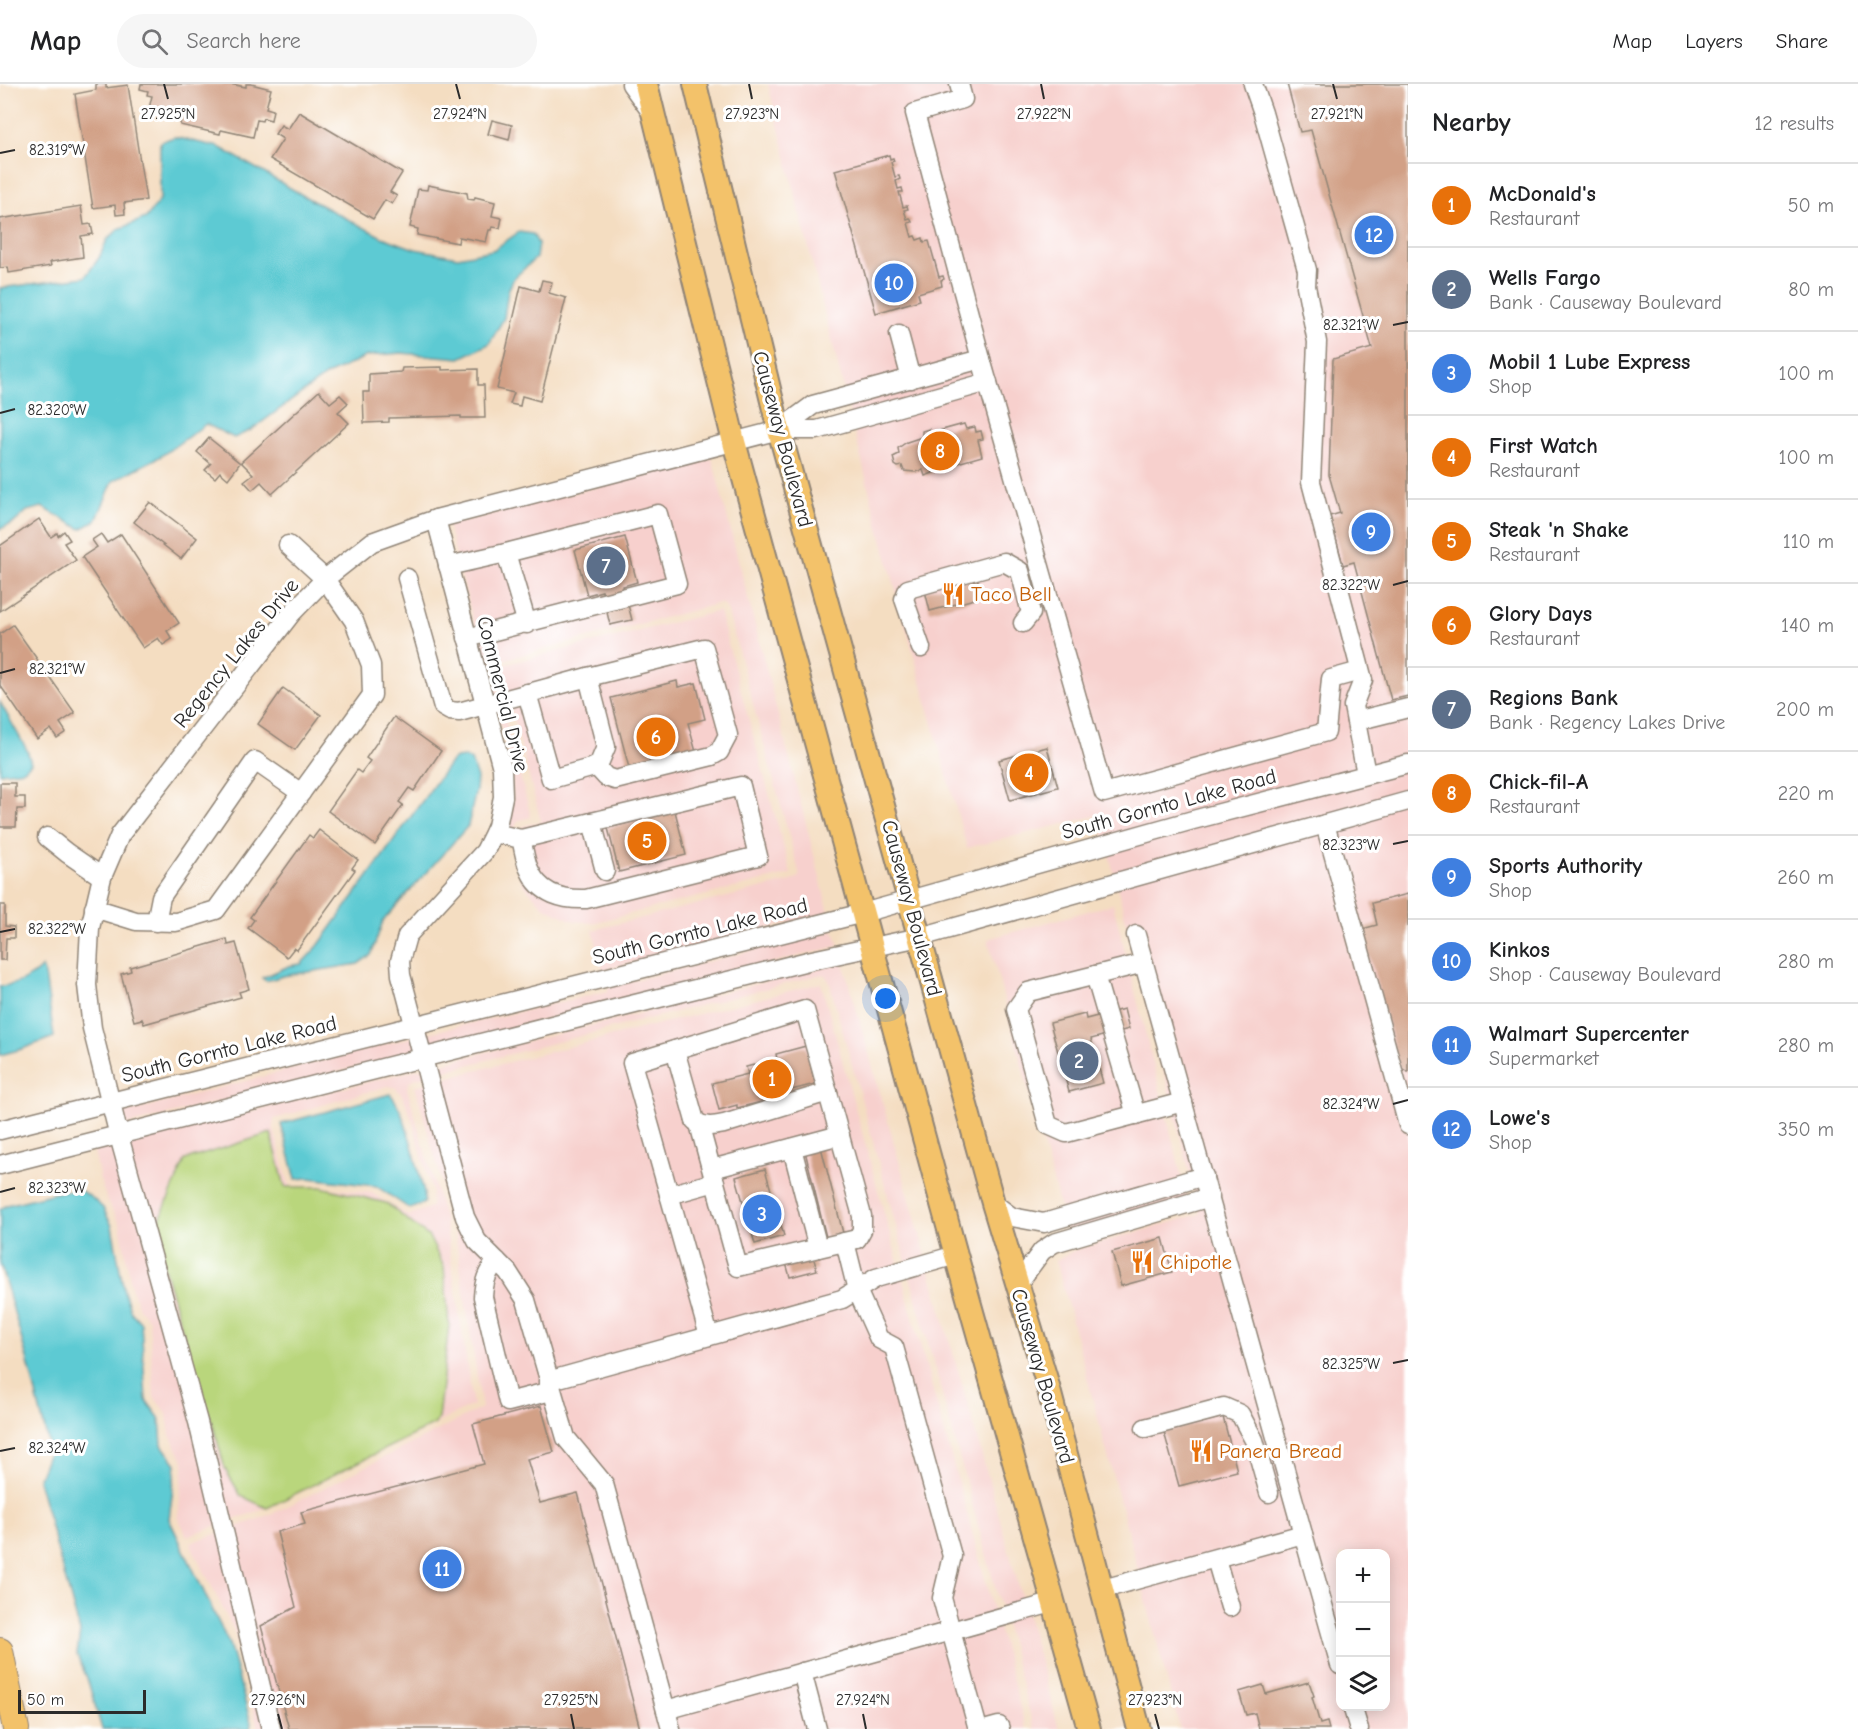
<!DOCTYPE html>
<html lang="en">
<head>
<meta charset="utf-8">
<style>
	body { margin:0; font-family:"Comic Neue",sans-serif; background:#f6f6f6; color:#202124 }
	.controls { position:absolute; right:18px; bottom:18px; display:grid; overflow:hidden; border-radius:12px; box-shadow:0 3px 15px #0003 }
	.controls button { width:54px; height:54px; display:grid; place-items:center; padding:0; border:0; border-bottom:2px solid #e0e0e0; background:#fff; color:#202124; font:30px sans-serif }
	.scale { position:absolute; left:18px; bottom:15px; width:128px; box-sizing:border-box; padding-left:6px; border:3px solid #2b2b2b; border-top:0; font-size:16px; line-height:21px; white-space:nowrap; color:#2b2b2b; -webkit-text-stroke:4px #fff; paint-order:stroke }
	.you { position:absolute; left:886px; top:915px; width:21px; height:21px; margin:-15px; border:4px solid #fff; border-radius:50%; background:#1a73e8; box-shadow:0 0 0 9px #1a73e833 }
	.badge { display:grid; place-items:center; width:39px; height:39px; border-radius:50%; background:#c8321e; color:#fff; font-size:20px; font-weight:700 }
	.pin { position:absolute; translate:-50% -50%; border:3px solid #fff; box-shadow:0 2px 6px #0006 }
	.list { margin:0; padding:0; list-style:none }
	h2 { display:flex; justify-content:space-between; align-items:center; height:78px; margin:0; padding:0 24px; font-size:26px }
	h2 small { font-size:20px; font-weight:400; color:#757577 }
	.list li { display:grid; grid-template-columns:39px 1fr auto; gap:18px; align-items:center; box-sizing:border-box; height:84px; padding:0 24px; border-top:2px solid #e0e0e0 }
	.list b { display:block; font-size:22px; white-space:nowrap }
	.list p { margin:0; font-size:20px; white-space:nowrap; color:#757577 }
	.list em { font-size:20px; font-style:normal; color:#757577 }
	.icon { flex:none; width:33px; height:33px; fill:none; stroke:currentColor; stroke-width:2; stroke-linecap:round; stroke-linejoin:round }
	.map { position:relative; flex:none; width:1408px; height:1645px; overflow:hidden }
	header { display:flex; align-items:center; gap:36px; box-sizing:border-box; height:84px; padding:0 30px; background:#fff; border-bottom:2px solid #e0e0e0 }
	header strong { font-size:28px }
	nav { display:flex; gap:33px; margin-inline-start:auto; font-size:21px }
	.search { width:420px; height:54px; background:#f6f6f6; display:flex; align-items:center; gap:15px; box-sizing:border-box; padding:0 21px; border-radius:33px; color:#757577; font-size:22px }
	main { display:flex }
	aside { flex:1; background:#fff }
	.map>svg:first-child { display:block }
	.built { fill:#f7d0cd; fill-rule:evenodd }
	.green { fill:#b9d67c; stroke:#728054; stroke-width:1.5 }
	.water { fill:#5dcad3; stroke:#447a7f; stroke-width:1.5 }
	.building { fill:#d2a086 }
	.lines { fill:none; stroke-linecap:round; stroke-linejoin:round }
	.minor-casing { stroke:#908476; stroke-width:21 }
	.major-casing { stroke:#908476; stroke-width:26 }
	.highway-casing { stroke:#908476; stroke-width:28 }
	.minor { stroke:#fff; stroke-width:18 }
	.major { stroke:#f3c26a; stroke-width:22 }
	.highway { stroke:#f3c26a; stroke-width:26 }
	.ticks { fill:none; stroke:#2b2b2b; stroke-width:2 }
	.labels { text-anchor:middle; stroke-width:6; stroke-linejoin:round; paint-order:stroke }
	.street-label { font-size:21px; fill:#2b2b2b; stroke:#fff }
	.food-label { font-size:21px; fill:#c56008; stroke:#fff; text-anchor:start }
	.ticks-label { font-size:15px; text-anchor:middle; fill:#2b2b2b; stroke:#fff; stroke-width:6; stroke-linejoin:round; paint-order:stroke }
</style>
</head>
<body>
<header>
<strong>Map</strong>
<div class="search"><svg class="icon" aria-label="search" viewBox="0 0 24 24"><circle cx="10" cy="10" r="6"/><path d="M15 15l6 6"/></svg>Search here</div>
<nav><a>Map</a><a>Layers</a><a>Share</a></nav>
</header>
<main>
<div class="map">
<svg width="1408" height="1645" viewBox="0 0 1408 1645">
	<rect width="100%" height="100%" fill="#fff"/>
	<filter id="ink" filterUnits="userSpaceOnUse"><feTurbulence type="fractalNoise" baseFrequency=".0167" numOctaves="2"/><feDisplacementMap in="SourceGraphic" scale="12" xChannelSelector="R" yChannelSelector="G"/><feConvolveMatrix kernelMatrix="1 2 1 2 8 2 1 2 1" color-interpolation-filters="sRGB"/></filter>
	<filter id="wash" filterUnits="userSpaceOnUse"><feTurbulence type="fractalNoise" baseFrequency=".008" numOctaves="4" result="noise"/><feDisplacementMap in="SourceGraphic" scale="24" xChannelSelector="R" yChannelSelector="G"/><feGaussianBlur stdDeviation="1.35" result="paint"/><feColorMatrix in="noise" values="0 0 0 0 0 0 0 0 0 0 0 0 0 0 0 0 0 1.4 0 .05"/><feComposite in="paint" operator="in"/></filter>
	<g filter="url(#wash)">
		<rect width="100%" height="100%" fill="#f4ddc1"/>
		<g class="built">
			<path d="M768,0H1408V1645H1180L1056,1176L1075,1166L1200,1130L1099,731L967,764L875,430ZM1340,1470H1386V1622H1340Z"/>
			<polygon points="712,374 829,829 603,886 593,846 792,797 799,793 799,788 727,525 723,520 717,520 494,578 492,584 531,733 517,737 512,754 509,735 513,713 511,681 448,441"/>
			<polygon points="719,527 791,790 592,839 571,836 543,822 523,800 515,773 523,742 541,738 500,582"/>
			<polygon points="1113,820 1190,1126 1070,1160 988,855"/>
			<polygon points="834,846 839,862 127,1041 124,1029 420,951 608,907 608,903"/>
			<polygon points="843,878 1059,1645 1034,1645 829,897 825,891 819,891 413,995 409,998 407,1004 445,1138 473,1321 435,1340 438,1334 449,1241 386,1119 321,1103 372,1109 408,1132 431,1123 432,1107 413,1038 403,1012 396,1004 388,1002 274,1035 273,1042 288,1097 291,1102 154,1149 201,1310 241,1412 267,1424 187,1452 178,1433 184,1378 170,1351 167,1330 154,1313 149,1236 139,1224 132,1206 120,1140 107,1116 100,1096 94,1067"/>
			<polygon points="821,899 1026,1645 258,1645 235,1549 190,1459 270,1431 482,1324 453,1136 415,1002"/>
		</g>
		<polygon class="green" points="271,1049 285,1103 321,1103 386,1119 429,1153 444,1183 449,1241 438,1334 435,1340 267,1424 241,1412 225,1385 213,1341 201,1310 154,1149 185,1076"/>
		<g class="water">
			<polygon points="174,53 219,63 311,116 382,153 415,165 458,173 493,166 519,148 533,150 538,160 536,174 514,194 508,207 504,234 489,260 460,274 401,269 367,272 325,292 251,346 234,354 206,340 161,372 113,397 96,437 81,445 42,423 27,427 15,438 0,445 0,204 85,193 99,174 107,156 119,145 146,134 160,116 160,58"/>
			<polygon points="0,618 27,666 31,679 24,686 0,689"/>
			<polygon points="465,673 471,676 477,694 476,706 468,742 383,837 371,871 358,880 283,892 266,897 262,894 289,882 301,880 318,862 451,677 456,674"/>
			<path d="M42,883L45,891L54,953L22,965L0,971V902C14,902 32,894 42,883Z"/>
			<path d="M390,1010C405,1024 418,1086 424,1109V1119L410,1125L376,1102L309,1094L296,1095L281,1040Z"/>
			<polygon points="63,1107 81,1107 91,1113 103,1124 112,1142 124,1208 131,1228 141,1239 146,1316 160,1335 162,1361 176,1380 169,1435 229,1560 251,1639 250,1645 102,1645 87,1594 77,1571 80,1548 38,1396 50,1366 27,1274 0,1179 0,1126 7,1121"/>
		</g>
		<g id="blocks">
			<g class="building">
				<polygon points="96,0 106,0 106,4 128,1 146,116 124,119 125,130 116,131 115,121 93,124 75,10 96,6"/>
				<polygon points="141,0 230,0 246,3 246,0 251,0 271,5 266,24 273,26 271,36 263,34 262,37 257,36 253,53 221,46 220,50 180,41 181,36 148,29 152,12 147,11 148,7 140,5"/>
				<polygon points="1287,0 1408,0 1408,612 1391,616 1354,478 1343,481 1330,432 1340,429 1329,391 1333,275 1372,264 1311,46 1300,48"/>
				<polygon points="299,28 402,89 390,108 397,112 392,120 385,116 373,135 270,75 283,55 275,50 281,41 288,45"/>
				<polygon points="492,36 512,41 509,56 488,50"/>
				<polygon points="889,71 890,75 893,74 894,77 891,78 895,93 899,92 900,95 896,97 898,105 902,104 903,108 899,108 903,123 907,122 908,125 904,126 907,135 910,134 912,138 908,139 912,153 915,152 917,156 923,154 924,158 929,157 939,193 943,192 944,195 941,196 942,202 918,209 920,216 876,229 835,86"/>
				<polygon points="428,101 467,109 468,115 474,116 475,113 495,118 492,132 502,134 500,144 492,143 491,146 489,146 486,158 459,153 458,159 417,151 418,145 410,143 418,105 427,106"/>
				<polygon points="81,122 84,141 91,140 93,150 81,152 83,173 50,178 51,182 9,189 8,183 0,184 0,135"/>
				<polygon points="542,196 552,198 549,209 566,214 540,317 522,312 520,322 510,320 514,309 497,305 521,202 539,207"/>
				<polygon points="442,283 442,286 478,285 478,301 484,301 485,334 461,334 461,332 389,334 389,338 364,339 363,308 369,308 369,290 401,288 402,284"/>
				<polygon points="319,307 330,319 340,311 348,319 338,328 349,339 272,410 261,398 252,406 244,397 253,390 241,378"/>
				<polygon points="964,340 966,345 975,343 976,348 981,347 983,355 978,356 982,372 933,386 933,389 925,392 923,386 915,388 904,387 902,382 898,383 895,381 893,373 899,370 898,364 907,358 922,353 922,347 929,345 931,349"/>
				<polygon points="209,354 240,379 228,395 220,388 215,394 205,386 211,380 197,368"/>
				<polygon points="150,418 197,454 181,475 134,438"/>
				<polygon points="39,435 51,453 57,449 58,452 64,447 70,456 64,459 76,476 0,527 0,462"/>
				<polygon points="101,450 107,459 121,450 179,539 167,547 172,555 163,561 158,554 143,564 82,473 97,463 92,456"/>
				<polygon points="625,453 637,498 623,502 632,536 610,541 602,507 587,511 575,466"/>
				<polygon points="977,493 982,513 930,527 925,507"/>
				<polygon points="13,541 75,629 60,639 66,648 57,654 51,645 37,655 0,601 0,550"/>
				<polygon points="677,597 678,603 696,599 705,635 688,639 696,668 629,684 611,614"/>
				<polygon points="283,604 321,631 295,666 258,640"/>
				<polygon points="394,633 441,667 414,707 409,704 399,718 403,721 375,761 328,727 357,686 361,689 370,677 366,674"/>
				<polygon points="1047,663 1058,703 1010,716 999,676"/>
				<polygon points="0,699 15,699 15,713 25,713 25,725 17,725 16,743 0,743"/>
				<polygon points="675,727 686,771 619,788 608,744"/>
				<polygon points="319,746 358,776 352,784 355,786 297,866 294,864 287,873 248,844 254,836 250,833 309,751 313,754"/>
				<polygon points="1408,810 1408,988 1399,983 1362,845 1377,841 1372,819"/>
				<polygon points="0,821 5,821 5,842 14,843 14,854 6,854 5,876 0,876"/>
				<polygon points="227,855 228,861 236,859 249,905 239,908 241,913 144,940 142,935 134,937 121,890 131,887 130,883"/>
				<polygon points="1124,925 1129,945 1091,955 1103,999 1069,1008 1050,939 1085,930 1086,935"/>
				<polygon points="806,962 815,1000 780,1009 781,1013 737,1024 737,1021 719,1026 712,999 748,990 746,983 777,975 776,970"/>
				<polygon points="821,1063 843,1149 826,1153 805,1067"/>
				<polygon points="765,1085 784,1152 755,1160 736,1093"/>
				<polygon points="1163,1154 1172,1188 1121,1202 1112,1168"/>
				<polygon points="813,1172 817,1186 790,1193 786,1179"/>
				<polygon points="541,1322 554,1368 527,1375 540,1419 578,1409 640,1645 289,1645 261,1542 296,1523 277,1448 305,1440 301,1428 484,1380 473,1340"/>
				<polygon points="1223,1333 1237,1387 1179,1402 1164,1348"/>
				<polygon points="1309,1598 1314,1612 1312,1613 1320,1640 1327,1638 1329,1645 1259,1645 1255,1629 1246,1631 1239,1608 1263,1601 1266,1610"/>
			</g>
		</g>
	</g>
	<g filter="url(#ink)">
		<use href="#blocks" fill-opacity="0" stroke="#908476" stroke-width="1.5"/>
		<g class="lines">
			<g class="minor-casing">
				<g id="minor">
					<polyline points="631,0 649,25"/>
					<polyline points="959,0 963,15 915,29 981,275 1104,709 1326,648 1331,595 1360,587"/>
					<polyline points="1253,0 1263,29 1307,186 1306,202 1317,258 1311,398 1363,596 1353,622 1366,690"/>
					<polyline points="899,250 911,295"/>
					<polyline points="779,346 813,321 981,275"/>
					<polyline points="436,435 502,684 503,713 497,742 494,749 485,767 407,852 400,877 401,891 465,1133 477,1157 508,1188 526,1216 566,1354 604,1400 671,1645"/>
					<polyline points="506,469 527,540"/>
					<polyline points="448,482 506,469 658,430 677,500 467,554"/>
					<polyline points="407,494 443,623 450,627 459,628 588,593 704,564 728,651 719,668 712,672 615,696 606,693 596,682"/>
					<polyline points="921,564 904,515 908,505 1004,478 1020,487 1031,529 1023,539"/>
					<polyline points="527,609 551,695 598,682 606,663 588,593"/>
					<polyline points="1356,637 1408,624"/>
					<polyline points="592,738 605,787"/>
					<polyline points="1325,740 1408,1041"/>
					<path d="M494,749L521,755C524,765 525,778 530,787C540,810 563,816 586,815L758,772L741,702L521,755"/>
					<polyline points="47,753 67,769 102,793"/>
					<polyline points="94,824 136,837 176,838 216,826 372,611 371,581 354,537 325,495 288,461"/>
					<polyline points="156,838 161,813 255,677 301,709"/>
					<polyline points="1136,851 1303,1450"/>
					<polyline points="1144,879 1028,908 1016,925 1048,1041 1066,1049 1183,1018"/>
					<polyline points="1095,891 1136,1031"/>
					<path d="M675,966L695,1037C705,1044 714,1042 724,1040L828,1008"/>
					<polyline points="699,1040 738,1183 857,1155 862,1146 862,1132 805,926 632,979 709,1252"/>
					<polyline points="0,1046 863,829 1193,736 1408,680"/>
					<polyline points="792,1064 818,1164"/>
					<polyline points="0,1081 615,925 812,876 920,853 1408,717"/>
					<polyline points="712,1085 840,1051"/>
					<polyline points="669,1111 715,1098"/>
					<polyline points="993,1119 1012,1133 1044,1139 1204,1092"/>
					<polyline points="845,1158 857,1206 879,1255 894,1263 952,1472 942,1514 978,1645"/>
					<path d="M497,1177C487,1188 484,1197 483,1213L508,1318L551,1307"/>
					<polyline points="1017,1201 1042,1167 1054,1159 1210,1113"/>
					<polyline points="548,1297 842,1215 876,1194 956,1171"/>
					<polyline points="1145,1344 1224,1323 1240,1330 1254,1356 1269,1409"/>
					<polyline points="1216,1475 1230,1523"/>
					<polyline points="1103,1505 1303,1450 1340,1581"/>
					<polyline points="802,1588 817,1645"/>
					<polyline points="1352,1622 1359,1645"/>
					<polyline points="666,1626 1052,1519"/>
					<polyline points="271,1645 198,1338 119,1052 92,944 87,901 90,844 102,793 120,751 291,530 325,495 372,458 436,435 779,346 817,346 988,298"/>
					<polyline points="988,1645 999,1642 1000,1645"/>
				</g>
			</g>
			<g class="major-casing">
				<g id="major">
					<polyline points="646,0 734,358 956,1171 1089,1645"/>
					<polyline points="695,0 779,346 993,1119 1046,1295 1139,1645"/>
				</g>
			</g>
			<g class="highway-casing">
				<polyline id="highway" points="0,1567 16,1645"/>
			</g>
			<use href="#minor" class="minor"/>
			<use href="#major" class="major"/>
			<use href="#highway" class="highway"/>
		</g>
	</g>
	<path class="ticks" d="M164,0L168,15M456,0L460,15M749,0L752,15M1041,0L1044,15M1333,0L1337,15M0,69L15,66M1393,241L1408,238M0,329L15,325M1393,501L1408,497M0,589L15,585M1393,760L1408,757M0,848L15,845M1393,1020L1408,1016M0,1108L15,1104M1393,1279L1408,1276M0,1367L15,1364M278,1630L282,1645M571,1630L574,1645M863,1630L866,1645M1155,1630L1159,1645"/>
	<defs>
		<g id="restaurant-bare" transform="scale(1.8)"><path d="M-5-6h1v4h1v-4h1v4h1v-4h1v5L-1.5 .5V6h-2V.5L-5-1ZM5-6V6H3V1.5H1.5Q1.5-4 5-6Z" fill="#e8710a" stroke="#fff" stroke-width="2.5" paint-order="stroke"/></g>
	</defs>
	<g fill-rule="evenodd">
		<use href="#restaurant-bare" x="953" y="510"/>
		<use href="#restaurant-bare" x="1142" y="1178"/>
		<use href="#restaurant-bare" x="1201" y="1367"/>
	</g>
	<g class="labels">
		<g class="street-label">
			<text transform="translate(783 355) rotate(75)" y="7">Causeway Boulevard</text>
			<text transform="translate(236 569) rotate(-51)" y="7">Regency Lakes Drive</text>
			<text transform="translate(503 610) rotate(76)" y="7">Commercial Drive</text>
			<text transform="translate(1169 720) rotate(-15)" y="7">South Gornto Lake Road</text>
			<text transform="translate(912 824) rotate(75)" y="7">Causeway Boulevard</text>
			<text transform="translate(700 847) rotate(-14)" y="7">South Gornto Lake Road</text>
			<text transform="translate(229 965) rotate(-14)" y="7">South Gornto Lake Road</text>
			<text transform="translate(1043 1292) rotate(74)" y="7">Causeway Boulevard</text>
		</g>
		<g class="food-label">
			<text x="971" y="517">Taco Bell</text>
			<text x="1160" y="1185">Chipotle</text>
			<text x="1219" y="1374">Panera Bread</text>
		</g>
	</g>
	<g class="ticks-label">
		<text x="168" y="35">27.925°N</text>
		<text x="1337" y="35">27.921°N</text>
		<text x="460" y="35">27.924°N</text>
		<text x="752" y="35">27.923°N</text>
		<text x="1044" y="35">27.922°N</text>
		<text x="57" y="71">82.319°W</text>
		<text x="1351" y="246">82.321°W</text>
		<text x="57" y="331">82.320°W</text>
		<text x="1351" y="506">82.322°W</text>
		<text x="57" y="590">82.321°W</text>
		<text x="1351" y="766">82.323°W</text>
		<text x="57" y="850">82.322°W</text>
		<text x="1351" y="1025">82.324°W</text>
		<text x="57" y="1109">82.323°W</text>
		<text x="1351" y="1285">82.325°W</text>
		<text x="57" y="1369">82.324°W</text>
		<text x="278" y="1621">27.926°N</text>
		<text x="571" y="1621">27.925°N</text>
		<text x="863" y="1621">27.924°N</text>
		<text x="1155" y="1621">27.923°N</text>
	</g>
</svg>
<div class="controls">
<button>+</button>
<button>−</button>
<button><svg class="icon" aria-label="layers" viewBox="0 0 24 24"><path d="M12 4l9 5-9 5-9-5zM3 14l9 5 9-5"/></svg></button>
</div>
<div class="scale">50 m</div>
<div class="you"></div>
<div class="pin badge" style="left:772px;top:995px;background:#e8710a">1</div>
<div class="pin badge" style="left:1079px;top:977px;background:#5c6f8a">2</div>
<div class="pin badge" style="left:762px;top:1130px;background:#3f7fe0">3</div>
<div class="pin badge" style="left:1029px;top:689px;background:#e8710a">4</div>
<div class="pin badge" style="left:647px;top:757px;background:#e8710a">5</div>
<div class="pin badge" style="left:656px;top:653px;background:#e8710a">6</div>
<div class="pin badge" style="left:606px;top:482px;background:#5c6f8a">7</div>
<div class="pin badge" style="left:940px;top:367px;background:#e8710a">8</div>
<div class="pin badge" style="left:1371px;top:448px;background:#3f7fe0">9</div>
<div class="pin badge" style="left:894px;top:199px;background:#3f7fe0">10</div>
<div class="pin badge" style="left:442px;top:1485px;background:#3f7fe0">11</div>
<div class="pin badge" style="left:1374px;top:151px;background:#3f7fe0">12</div>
</div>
<aside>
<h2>Nearby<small>12 results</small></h2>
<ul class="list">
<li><span class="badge" style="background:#e8710a">1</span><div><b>McDonald's</b><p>Restaurant</p></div><em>50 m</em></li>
<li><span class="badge" style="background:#5c6f8a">2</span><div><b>Wells Fargo</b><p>Bank · Causeway Boulevard</p></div><em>80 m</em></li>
<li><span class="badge" style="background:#3f7fe0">3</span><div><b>Mobil 1 Lube Express</b><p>Shop</p></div><em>100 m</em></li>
<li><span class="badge" style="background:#e8710a">4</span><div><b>First Watch</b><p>Restaurant</p></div><em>100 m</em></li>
<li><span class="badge" style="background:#e8710a">5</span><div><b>Steak 'n Shake</b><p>Restaurant</p></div><em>110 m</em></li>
<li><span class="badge" style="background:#e8710a">6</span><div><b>Glory Days</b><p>Restaurant</p></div><em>140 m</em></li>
<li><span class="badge" style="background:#5c6f8a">7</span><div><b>Regions Bank</b><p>Bank · Regency Lakes Drive</p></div><em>200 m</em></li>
<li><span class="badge" style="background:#e8710a">8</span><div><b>Chick-fil-A</b><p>Restaurant</p></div><em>220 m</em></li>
<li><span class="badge" style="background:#3f7fe0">9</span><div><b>Sports Authority</b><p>Shop</p></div><em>260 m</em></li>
<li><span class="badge" style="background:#3f7fe0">10</span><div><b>Kinkos</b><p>Shop · Causeway Boulevard</p></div><em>280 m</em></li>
<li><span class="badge" style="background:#3f7fe0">11</span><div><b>Walmart Supercenter</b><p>Supermarket</p></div><em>280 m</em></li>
<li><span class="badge" style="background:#3f7fe0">12</span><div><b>Lowe's</b><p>Shop</p></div><em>350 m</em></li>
</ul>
</aside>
</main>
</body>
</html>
